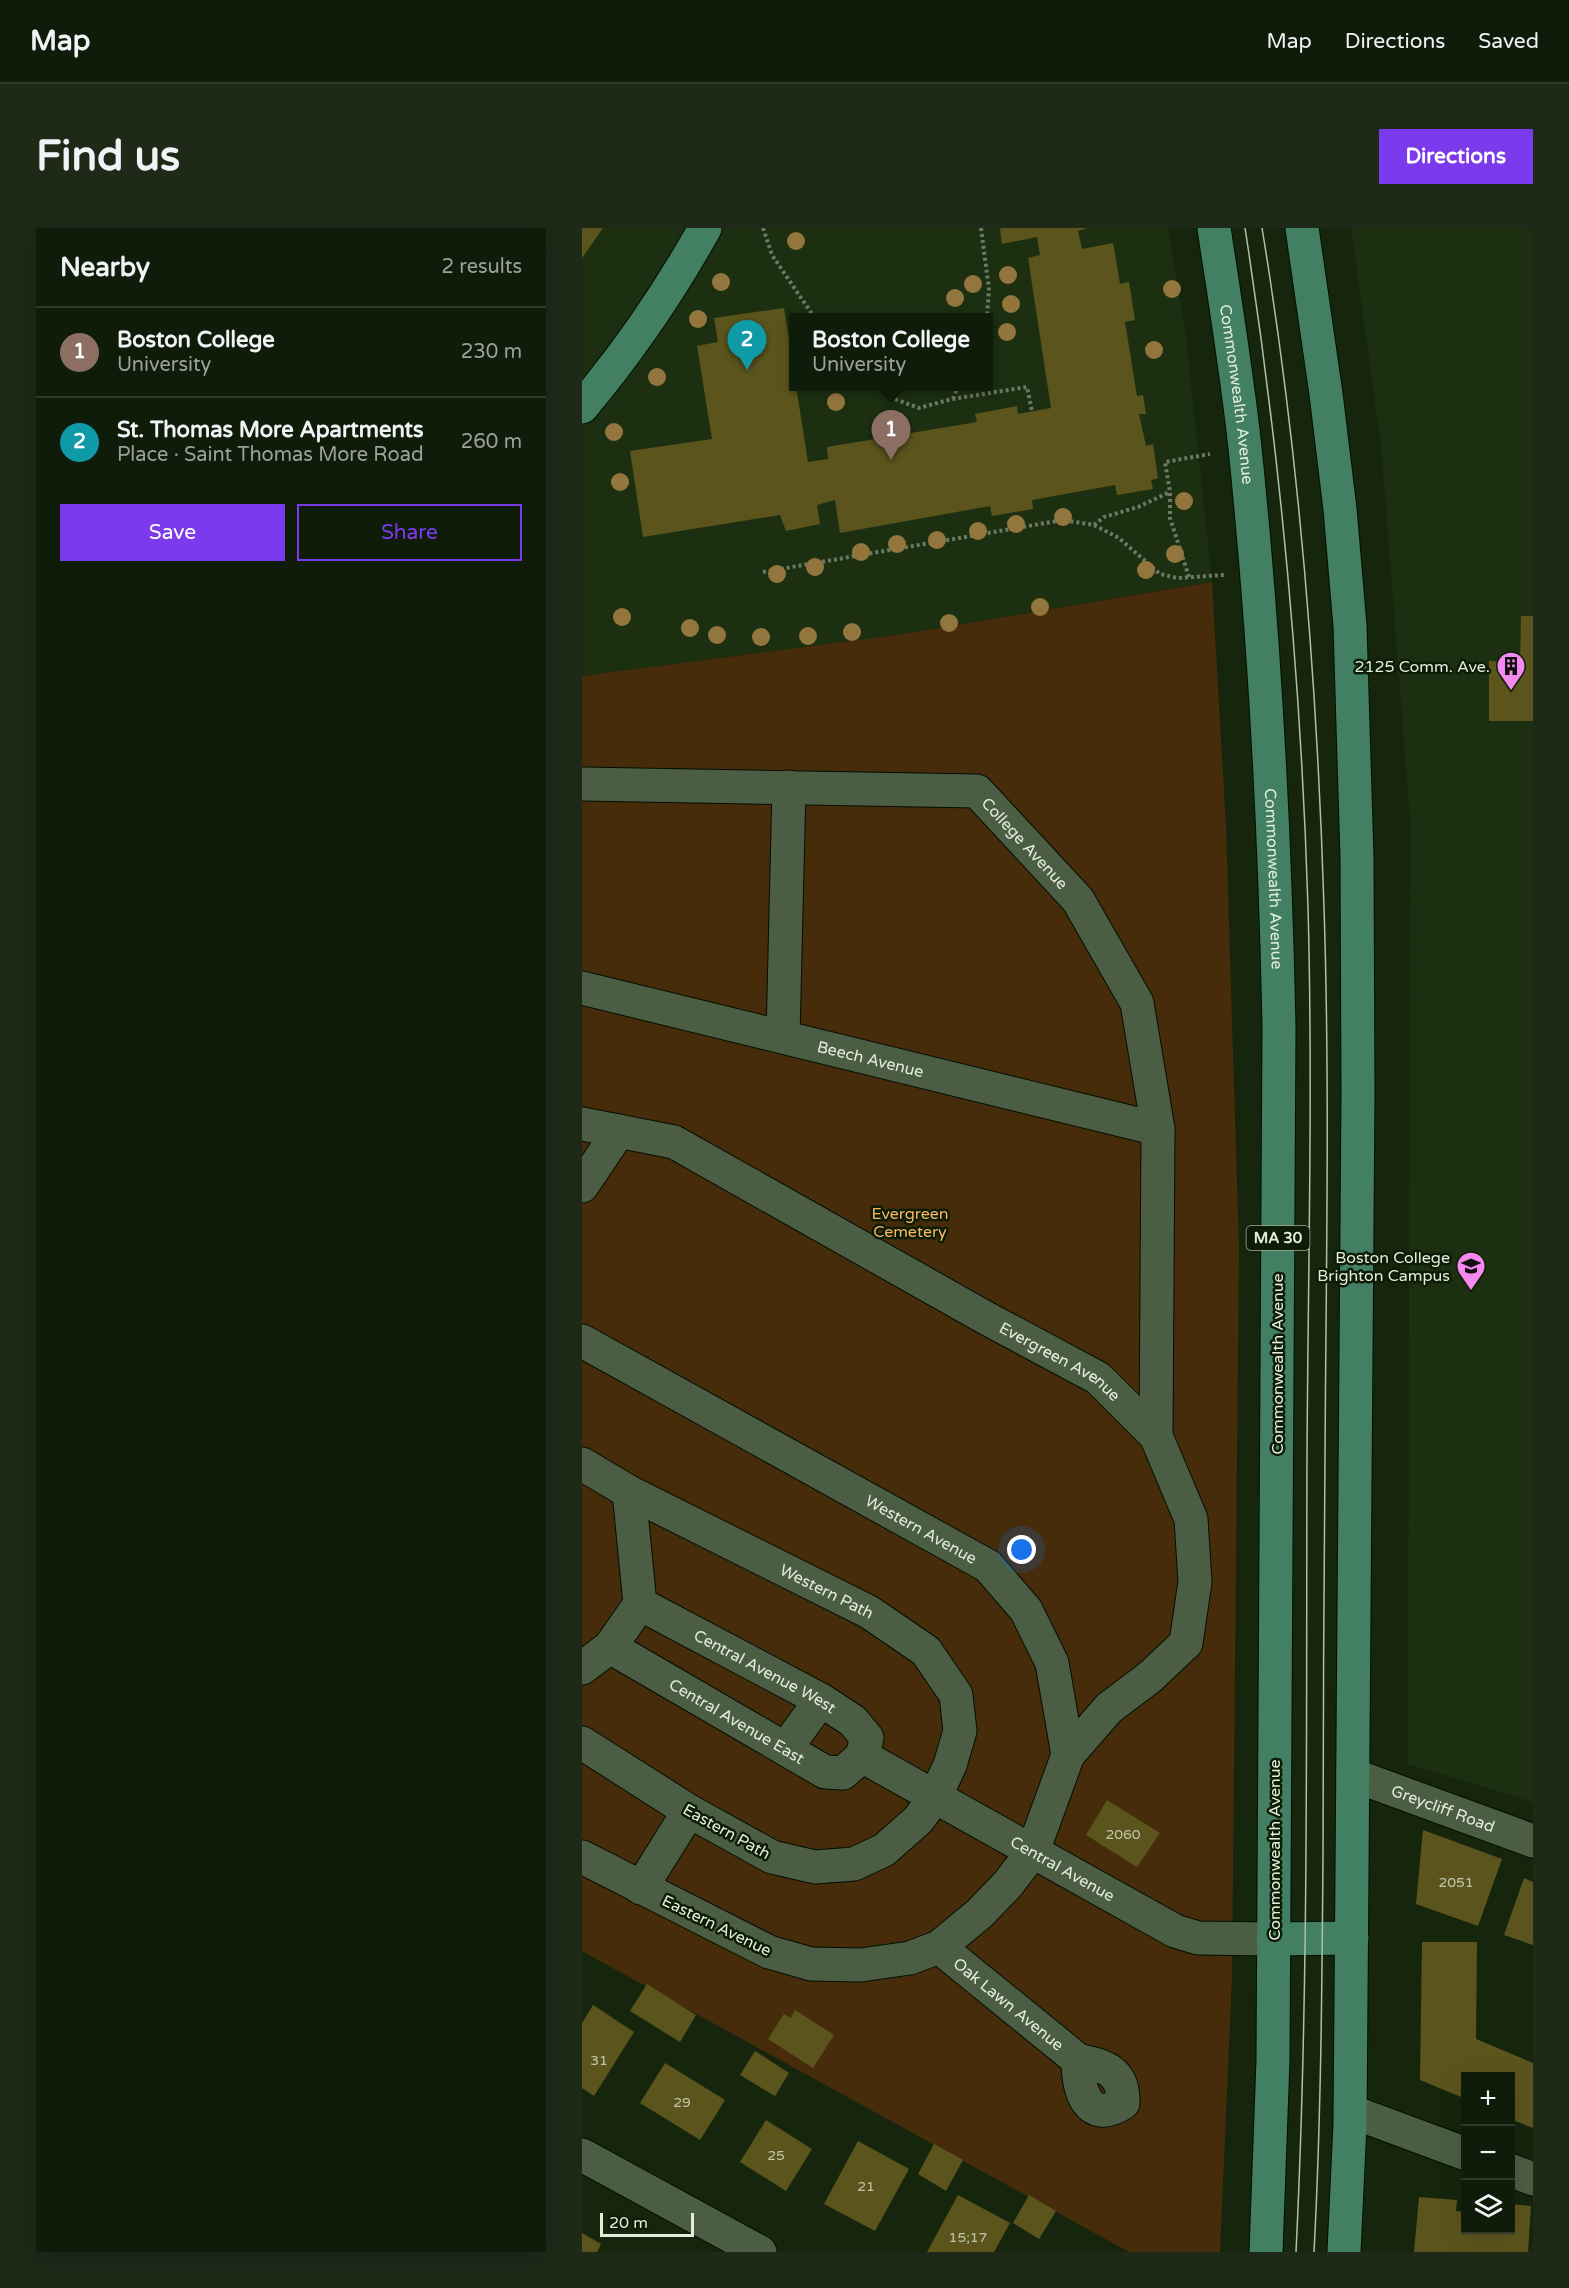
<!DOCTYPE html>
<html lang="en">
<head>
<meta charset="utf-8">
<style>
	body { margin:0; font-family:"Varela Round",sans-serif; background:#1e2918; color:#f1f3f6 }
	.controls { position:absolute; right:18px; bottom:18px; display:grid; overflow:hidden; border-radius:0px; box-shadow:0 6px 24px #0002 }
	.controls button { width:54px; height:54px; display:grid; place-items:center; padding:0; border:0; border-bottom:2px solid #303a2b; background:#101c0a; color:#f1f3f6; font:30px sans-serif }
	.scale { position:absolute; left:18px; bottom:15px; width:94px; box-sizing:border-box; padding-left:6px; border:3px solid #e2eddd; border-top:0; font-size:16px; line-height:21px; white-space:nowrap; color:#e2eddd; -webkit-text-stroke:4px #0d1d05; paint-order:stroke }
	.you { position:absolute; left:440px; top:1322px; width:21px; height:21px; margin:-15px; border:4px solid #fff; border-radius:50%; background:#1a73e8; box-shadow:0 0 0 9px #1a73e833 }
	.badge { display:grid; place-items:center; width:39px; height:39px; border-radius:50%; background:#7c3aed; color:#fff; font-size:20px; font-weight:700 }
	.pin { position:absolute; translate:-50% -50px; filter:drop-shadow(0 2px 3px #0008) }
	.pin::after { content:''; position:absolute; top:32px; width:21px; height:18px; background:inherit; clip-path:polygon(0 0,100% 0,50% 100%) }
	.popup { position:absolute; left:207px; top:85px; width:204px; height:78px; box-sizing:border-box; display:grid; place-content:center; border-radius:0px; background:#101c0a; filter:drop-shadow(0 2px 4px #0005); font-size:20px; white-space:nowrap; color:#9ca19c }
	.popup b { font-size:22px; color:#f1f3f6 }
	.popup::after { content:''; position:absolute; left:50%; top:100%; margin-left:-12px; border:12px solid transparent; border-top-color:#101c0a }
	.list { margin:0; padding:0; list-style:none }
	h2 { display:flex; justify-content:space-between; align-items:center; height:78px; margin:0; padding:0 24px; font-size:26px }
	h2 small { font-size:20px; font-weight:400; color:#9ca19c }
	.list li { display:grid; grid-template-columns:39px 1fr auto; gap:18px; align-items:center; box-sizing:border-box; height:90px; padding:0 24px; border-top:2px solid #303a2b }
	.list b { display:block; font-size:22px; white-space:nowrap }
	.list p { margin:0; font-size:20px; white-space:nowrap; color:#9ca19c }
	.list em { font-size:20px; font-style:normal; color:#9ca19c }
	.actions { display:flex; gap:12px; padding:18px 24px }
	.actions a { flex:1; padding:14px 0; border:2px solid #7c3aed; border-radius:0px; text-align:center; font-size:21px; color:#7c3aed }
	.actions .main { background:#7c3aed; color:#fff }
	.icon { flex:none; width:33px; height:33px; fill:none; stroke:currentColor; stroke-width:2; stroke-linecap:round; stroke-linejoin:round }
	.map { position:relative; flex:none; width:951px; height:2024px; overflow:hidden; border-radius:0px }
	header { display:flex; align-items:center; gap:36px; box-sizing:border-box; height:84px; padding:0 30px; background:#101c0a; border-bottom:2px solid #303a2b }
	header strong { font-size:28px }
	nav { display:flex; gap:33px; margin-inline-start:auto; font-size:21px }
	.intro { display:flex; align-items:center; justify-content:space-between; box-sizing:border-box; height:144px; padding:0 36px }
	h1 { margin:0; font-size:42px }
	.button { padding:15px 27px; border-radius:0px; background:#7c3aed; color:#fff; font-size:21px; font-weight:700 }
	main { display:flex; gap:36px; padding:0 36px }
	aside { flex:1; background:#101c0a; border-radius:0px; box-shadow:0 6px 24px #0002 }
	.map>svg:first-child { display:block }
	.built { fill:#1c3011; fill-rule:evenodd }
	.green { fill:#462c0b }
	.building { fill:#5b551d }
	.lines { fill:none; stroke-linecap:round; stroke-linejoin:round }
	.minor-casing { stroke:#020f00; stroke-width:35 }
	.major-casing { stroke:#020f00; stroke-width:35 }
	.path { stroke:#6c7a65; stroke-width:4; stroke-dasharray:3 3; stroke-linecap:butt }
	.minor { stroke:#4b5e43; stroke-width:33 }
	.major { stroke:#437f63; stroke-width:33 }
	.tram { stroke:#b2beac; stroke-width:1.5 }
	.tree { fill:#93753e }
	.labels { text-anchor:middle; stroke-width:5; stroke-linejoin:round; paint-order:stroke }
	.number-label { font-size:14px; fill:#c0c7ad }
	.shield { fill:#0d1d05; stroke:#a2af9c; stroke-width:1.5 }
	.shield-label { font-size:15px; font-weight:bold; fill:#e2eddd }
	.street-label { font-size:16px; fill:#e2eddd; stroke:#0d1d05 }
	.poi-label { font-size:16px; fill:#e2eddd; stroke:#0d1d05; text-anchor:end }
	.park-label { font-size:16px; fill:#f9b666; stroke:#0d1d05 }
</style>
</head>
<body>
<header>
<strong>Map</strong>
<nav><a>Map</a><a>Directions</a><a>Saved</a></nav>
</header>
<div class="intro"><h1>Find us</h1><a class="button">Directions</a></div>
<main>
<aside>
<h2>Nearby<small>2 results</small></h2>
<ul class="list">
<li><span class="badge" style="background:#8d6e63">1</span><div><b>Boston College</b><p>University</p></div><em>230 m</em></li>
<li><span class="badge" style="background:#0f9aa8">2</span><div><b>St. Thomas More Apartments</b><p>Place · Saint Thomas More Road</p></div><em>260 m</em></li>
</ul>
<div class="actions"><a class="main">Save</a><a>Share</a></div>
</aside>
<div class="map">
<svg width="951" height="2024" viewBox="0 0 951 2024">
	<rect width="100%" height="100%" fill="#16260d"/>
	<g class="built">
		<path d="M0,0H586L604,109L630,354L321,406L0,448ZM212,89H406V158H212Z"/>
		<polygon points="769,0 951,0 951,1574 826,1536 828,593 799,217"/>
	</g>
	<polygon class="green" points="630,354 644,598 657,1019 650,1750 638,2024 547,2024 0,1723 0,448 321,406"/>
	<g class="building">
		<polygon points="0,0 21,0 0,30"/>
		<polygon points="418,0 505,0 496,3 500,21 531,15 538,56 547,54 553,92 543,94 555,168 561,167 564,186 557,186 564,218 571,216 576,250 569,252 571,261 535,267 533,257 450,272 451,281 410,288 408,278 258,305 253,272 235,277 238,296 204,303 198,287 61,309 48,223 130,211 115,118 136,114 132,90 202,80 212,143 212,158 214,158 226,234 246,231 245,219 395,194 393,186 435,178 436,186 469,180 446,30 458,27 455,9 420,16"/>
		<polygon points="939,388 951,388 951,493 907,493 907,433 938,434"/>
		<polygon points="525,1572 578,1605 555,1639 504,1607"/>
		<polygon points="841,1602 920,1631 896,1698 834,1676"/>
		<polygon points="942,1650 951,1654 951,1717 922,1707"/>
		<polygon points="840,1714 895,1714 894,1811 951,1835 951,1900 928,1891 928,1848 884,1848 884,1871 838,1852"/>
		<polygon points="65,1756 114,1787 98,1814 48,1783"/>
		<polygon points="11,1777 52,1804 12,1868 0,1860 0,1795"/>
		<polygon points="213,1782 252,1807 231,1840 186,1811 202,1786 209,1790"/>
		<polygon points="173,1823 207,1845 193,1868 158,1847"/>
		<polygon points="83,1835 143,1872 118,1912 58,1875"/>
		<polygon points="184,1892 230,1921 204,1963 158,1934"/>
		<polygon points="276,1913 327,1941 293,2003 242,1976"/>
		<polygon points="352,1916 381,1932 364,1963 336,1946"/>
		<polygon points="376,1967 428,1995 412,2024 345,2024"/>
		<polygon points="447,1967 474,1983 457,2011 431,1995"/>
		<polygon points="837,1969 875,1972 874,1983 884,1984 884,2002 928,2002 928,1976 949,1978 946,2024 832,2024"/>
		<polygon points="0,2005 19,2016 15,2024 0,2024"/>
	</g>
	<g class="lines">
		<g class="minor-casing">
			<g id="minor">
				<path id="s1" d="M0,556L395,563L496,672L555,775L576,901L574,1208"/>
				<path id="s2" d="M0,760L576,901"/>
				<polyline points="201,809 207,559"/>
				<path id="s3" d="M0,896L92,914L404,1090L516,1150L574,1208L609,1291L613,1354L604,1415L568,1449L527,1480L486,1527"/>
				<polyline points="0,958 37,903"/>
				<path id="s4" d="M0,1113L406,1338L444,1382L470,1435L486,1527L451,1623L426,1656L397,1686L357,1719L328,1730L279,1737L229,1736L187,1724L0,1629"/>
				<path id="s5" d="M0,1236L47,1264L287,1384L344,1423L374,1467L378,1503L368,1537L353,1569L336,1592L302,1622L272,1636L233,1639L190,1629L107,1583L0,1515"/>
				<path id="s6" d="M58,1376L239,1472L271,1493L285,1510L280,1528"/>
				<path id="s7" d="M28,1419L243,1544L261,1545L280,1528"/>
				<polyline points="0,1440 28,1419 58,1376 47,1264"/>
				<polyline points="204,1520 239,1472"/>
				<path id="s8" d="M280,1528L593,1703L616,1710L691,1711"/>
				<path id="s9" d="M771,1547L951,1613"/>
				<polyline points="59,1660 107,1583"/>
				<path id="s10" d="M357,1719L496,1832C523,1838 542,1843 541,1875C505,1898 496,1861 496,1832"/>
				<polyline points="768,1883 884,1926"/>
				<polyline points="0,1927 178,2024"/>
				<polyline points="928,1942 951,1951"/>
			</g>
		</g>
		<g class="major-casing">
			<g id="major">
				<path id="s11" d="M632,0C643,73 655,146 663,220C683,412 693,605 697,798L691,1832L684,2024"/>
				<polyline points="720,0 744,166 758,281 768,398 775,630 776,865 770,1644 768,1896 762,2024"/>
				<path d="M0,179C46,124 88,63 123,0"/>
				<polyline points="691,1711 770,1710"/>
			</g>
		</g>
		<g class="path">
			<polyline points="181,0 190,27 232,89"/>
			<polyline points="399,0 407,61 405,89"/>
			<polyline points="293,158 313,171 337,180 370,171 445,159 450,183"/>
			<polyline points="371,171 376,158"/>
			<polyline points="512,297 522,289 556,279 588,264"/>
			<polyline points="181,344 481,292 512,297 537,310 578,346 595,350 642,347"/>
			<polyline points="607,349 588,290 588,264 583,234 628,226"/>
		</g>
		<use href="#minor" class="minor"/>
		<use href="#major" class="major"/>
		<g class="tram">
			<path d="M663,0C698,225 719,452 726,679C731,862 726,1046 725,1229C724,1494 727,1760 714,2024"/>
			<path d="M680,0C717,224 735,452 742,679C748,863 744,1046 743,1229C742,1362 741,1494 741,1627C740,1759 739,1892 732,2024"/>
		</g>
	</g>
	<g class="tree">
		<circle cx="214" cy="13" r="9"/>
		<circle cx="426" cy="47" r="9"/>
		<circle cx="139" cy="54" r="9"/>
		<circle cx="391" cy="56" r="9"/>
		<circle cx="590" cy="61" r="9"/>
		<circle cx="373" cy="70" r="9"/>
		<circle cx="429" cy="76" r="9"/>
		<circle cx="116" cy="91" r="9"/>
		<circle cx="425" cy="104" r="9"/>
		<circle cx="572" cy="122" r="9"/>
		<circle cx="75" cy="149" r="9"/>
		<circle cx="254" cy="174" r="9"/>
		<circle cx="32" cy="204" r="9"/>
		<circle cx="38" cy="254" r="9"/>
		<circle cx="602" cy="273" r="9"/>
		<circle cx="481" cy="289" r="9"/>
		<circle cx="434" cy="296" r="9"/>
		<circle cx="396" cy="303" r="9"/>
		<circle cx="355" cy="312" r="9"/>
		<circle cx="315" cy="316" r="9"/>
		<circle cx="279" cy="324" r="9"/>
		<circle cx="593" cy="326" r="9"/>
		<circle cx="233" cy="339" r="9"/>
		<circle cx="564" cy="342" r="9"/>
		<circle cx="195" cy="346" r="9"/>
		<circle cx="458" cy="379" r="9"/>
		<circle cx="40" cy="389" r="9"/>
		<circle cx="367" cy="395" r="9"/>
		<circle cx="108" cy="400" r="9"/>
		<circle cx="270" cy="404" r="9"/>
		<circle cx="135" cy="407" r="9"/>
		<circle cx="226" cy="408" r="9"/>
		<circle cx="179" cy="409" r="9"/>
	</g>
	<defs>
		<g id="building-pin" transform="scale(1.5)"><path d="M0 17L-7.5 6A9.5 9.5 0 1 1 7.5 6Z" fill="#f589ef" stroke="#0d1d05"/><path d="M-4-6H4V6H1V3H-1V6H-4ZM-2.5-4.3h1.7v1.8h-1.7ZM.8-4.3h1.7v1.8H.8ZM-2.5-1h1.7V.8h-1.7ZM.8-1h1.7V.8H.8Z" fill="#111"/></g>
		<g id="university-pin" transform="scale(1.5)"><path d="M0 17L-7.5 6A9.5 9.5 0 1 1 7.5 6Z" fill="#f589ef" stroke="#0d1d05"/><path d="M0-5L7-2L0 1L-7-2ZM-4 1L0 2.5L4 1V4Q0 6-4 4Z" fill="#111"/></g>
	</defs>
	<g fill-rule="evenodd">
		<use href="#building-pin" x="929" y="438"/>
		<use href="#university-pin" x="889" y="1038"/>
	</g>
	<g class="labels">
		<g class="number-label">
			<text x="541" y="1611">2060</text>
			<text x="874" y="1659">2051</text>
			<text x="17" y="1837">31</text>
			<text x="100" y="1879">29</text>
			<text x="194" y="1932">25</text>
			<text x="284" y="1963">21</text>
			<text x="386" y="2014">15;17</text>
		</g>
		<rect class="shield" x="664.5" y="998" width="63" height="24" rx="4.5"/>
		<g class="shield-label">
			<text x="696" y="1015">MA 30</text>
		</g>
		<g class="street-label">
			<text dy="6" stroke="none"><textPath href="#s11" startOffset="168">Commonwealth Avenue</textPath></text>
			<text dy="6" stroke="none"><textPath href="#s1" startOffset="466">College Avenue</textPath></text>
			<text dy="6" stroke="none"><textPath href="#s11" startOffset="654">Commonwealth Avenue</textPath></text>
			<text dy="6" stroke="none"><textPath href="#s2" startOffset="297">Beech Avenue</textPath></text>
			<text dy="6" stroke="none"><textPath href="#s3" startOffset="538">Evergreen Avenue</textPath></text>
			<text transform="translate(695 1136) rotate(-90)" y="6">Commonwealth Avenue</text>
			<text dy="6" stroke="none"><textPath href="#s4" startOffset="388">Western Avenue</textPath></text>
			<text dy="6" stroke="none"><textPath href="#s5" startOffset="276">Western Path</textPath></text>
			<text dy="6" stroke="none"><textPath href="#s6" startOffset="142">Central Avenue West</textPath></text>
			<text dy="6" stroke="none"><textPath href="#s7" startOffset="147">Central Avenue East</textPath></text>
			<text dy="6" stroke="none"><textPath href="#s9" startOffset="96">Greycliff Road</textPath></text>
			<text transform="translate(145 1603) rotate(29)" y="6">Eastern Path</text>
			<text transform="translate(692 1622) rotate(-90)" y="6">Commonwealth Avenue</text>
			<text dy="6" stroke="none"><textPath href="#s8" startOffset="230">Central Avenue</textPath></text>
			<text transform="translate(135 1697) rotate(26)" y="6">Eastern Avenue</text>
			<text dy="6" stroke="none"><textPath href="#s10" startOffset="90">Oak Lawn Avenue</textPath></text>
		</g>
		<g class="poi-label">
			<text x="908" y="444">2125 Comm. Ave.</text>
			<text x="868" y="1035">Boston College<tspan x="868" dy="18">Brighton Campus</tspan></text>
		</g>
		<g class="park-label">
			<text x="328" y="991">Evergreen<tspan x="328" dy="18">Cemetery</tspan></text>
		</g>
	</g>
</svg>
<div class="controls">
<button>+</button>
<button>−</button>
<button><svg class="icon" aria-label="layers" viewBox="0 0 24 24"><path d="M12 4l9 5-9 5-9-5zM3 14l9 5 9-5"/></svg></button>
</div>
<div class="scale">20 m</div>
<div class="you"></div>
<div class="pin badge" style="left:309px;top:232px;background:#8d6e63">1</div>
<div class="popup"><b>Boston College</b>University</div>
<div class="pin badge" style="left:165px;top:142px;background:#0f9aa8">2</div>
</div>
</main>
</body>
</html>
